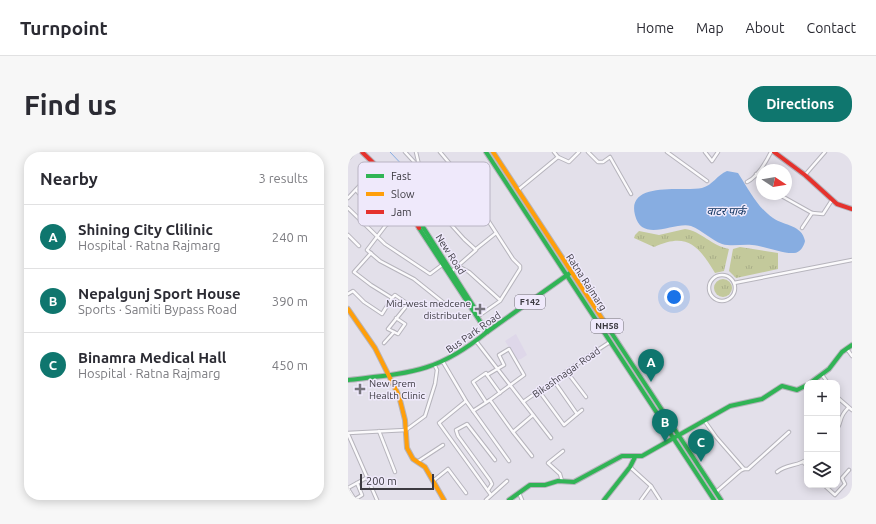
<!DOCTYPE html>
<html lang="en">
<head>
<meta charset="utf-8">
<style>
	body { margin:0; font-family:Ubuntu,"Noto Sans Devanagari",sans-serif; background:#f7f7f7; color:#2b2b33 }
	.controls { position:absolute; right:12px; bottom:12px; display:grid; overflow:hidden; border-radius:8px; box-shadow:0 2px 10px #0003 }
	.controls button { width:36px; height:36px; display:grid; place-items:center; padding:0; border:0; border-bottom:1px solid #e1e1e2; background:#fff; color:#2b2b33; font:20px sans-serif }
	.compass { position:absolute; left:408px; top:12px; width:36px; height:36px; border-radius:50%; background:#fff; box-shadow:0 2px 10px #0003; rotate:102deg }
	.scale { position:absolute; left:12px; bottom:10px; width:74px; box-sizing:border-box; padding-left:4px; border:2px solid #3c3a41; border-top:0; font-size:11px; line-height:14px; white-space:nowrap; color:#3c3a41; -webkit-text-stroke:3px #efe9fb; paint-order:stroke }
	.you { position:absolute; left:326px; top:145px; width:14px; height:14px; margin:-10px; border:3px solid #fff; border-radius:50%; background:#1a73e8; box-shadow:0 0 0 6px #1a73e833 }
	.badge { display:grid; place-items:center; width:26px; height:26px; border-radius:50%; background:#0f766e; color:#fff; font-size:13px; font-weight:700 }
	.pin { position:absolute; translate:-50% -33px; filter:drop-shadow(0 1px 2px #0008) }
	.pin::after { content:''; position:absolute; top:21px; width:14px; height:12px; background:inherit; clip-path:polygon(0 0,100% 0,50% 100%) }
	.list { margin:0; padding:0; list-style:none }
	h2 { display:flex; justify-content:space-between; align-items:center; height:52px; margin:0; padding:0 16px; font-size:17px }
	h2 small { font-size:13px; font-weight:400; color:#7c7c81 }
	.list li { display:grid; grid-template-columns:26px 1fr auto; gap:12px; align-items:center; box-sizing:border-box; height:64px; padding:0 16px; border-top:1px solid #e1e1e2 }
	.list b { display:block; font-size:15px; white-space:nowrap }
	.list p { margin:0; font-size:13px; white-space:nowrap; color:#7c7c81 }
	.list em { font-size:13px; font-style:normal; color:#7c7c81 }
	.icon { flex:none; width:22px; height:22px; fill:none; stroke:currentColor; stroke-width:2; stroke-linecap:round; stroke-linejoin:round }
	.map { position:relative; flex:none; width:504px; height:348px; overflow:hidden; border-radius:16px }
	header { display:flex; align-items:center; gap:24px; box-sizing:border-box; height:56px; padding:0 20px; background:#fff; border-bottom:1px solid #e1e1e2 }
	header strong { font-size:19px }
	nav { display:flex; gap:22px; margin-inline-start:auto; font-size:14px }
	.intro { display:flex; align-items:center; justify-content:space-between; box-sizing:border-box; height:96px; padding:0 24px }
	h1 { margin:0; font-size:28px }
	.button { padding:10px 18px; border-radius:16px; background:#0f766e; color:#fff; font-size:14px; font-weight:700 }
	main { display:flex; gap:24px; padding:0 24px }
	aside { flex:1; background:#fff; border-radius:16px; box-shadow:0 2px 10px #0003 }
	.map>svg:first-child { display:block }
	.built { fill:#ded7e9 }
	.grass { fill:url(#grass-tufts) }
	.water { fill:#87ade1 }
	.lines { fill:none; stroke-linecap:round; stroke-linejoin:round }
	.stream { stroke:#87ade1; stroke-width:1 }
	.street-casing { stroke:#b6b4bc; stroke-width:4.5 }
	.fast-casing { stroke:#b6b4bc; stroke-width:6 }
	.slow-casing { stroke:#b6b4bc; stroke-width:6 }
	.jam-casing { stroke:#b6b4bc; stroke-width:6 }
	.street { stroke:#fbfafc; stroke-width:2.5 }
	.fast { stroke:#30b455; stroke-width:4 }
	.slow { stroke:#ff9f0a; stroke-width:4 }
	.jam { stroke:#e5322d; stroke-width:4 }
	.poi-dot { fill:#76747c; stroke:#efe9fb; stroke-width:1.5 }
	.labels { text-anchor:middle; stroke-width:3; stroke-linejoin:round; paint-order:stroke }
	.shield { fill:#efe9fb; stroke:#726e79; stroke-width:1 }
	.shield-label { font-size:9px; font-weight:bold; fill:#3c3a41 }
	.street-label { font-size:10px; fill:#3c3a41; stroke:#efe9fb }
	.poi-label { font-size:10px; fill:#3c3a41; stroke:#efe9fb; text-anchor:end }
	.water-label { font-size:11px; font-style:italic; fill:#052c59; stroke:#efe9fb }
	.key { fill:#efe9fb; stroke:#b9b4c3; stroke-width:1 }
	.key-label { font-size:11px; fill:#3c3a41 }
</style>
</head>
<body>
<header>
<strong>Turnpoint</strong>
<nav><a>Home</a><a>Map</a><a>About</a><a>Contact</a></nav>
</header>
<div class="intro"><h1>Find us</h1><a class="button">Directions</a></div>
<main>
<aside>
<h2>Nearby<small>3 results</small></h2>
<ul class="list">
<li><span class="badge">A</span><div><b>Shining City Clilinic</b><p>Hospital · Ratna Rajmarg</p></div><em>240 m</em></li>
<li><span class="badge">B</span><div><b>Nepalgunj Sport House</b><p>Sports · Samiti Bypass Road</p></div><em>390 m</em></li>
<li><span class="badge">C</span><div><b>Binamra Medical Hall</b><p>Hospital · Ratna Rajmarg</p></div><em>450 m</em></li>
</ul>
</aside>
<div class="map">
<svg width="504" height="348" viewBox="0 0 504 348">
	<defs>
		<pattern id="grass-tufts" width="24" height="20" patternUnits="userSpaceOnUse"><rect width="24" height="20" fill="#c3c99b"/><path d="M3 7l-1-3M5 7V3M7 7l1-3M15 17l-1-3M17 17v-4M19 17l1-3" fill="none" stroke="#a8ad87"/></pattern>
	</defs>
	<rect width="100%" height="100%" fill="#e3e0ea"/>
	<polygon class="built" points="168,182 179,203 173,207 169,208 157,189"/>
	<g class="grass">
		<path d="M337,77C353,79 364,94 381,97L376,119L367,121C350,93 339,80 306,95L286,86L287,83L291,79L311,83Z"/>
		<polygon points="392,95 430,101 430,117 388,126 381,119 385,97"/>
		<circle cx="375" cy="136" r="9"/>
	</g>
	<path class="water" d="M379,19L390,21C401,38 409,55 425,66C437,74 454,73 457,89C456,94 452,101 446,101C435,102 417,94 404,93C394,92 384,95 374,92C363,88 354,78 343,74C327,69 294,92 287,63C278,28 337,40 354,36C365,33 369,23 379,19Z"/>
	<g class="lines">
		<polyline class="stream" points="42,0 60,19 62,38 67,47"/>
		<g class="street-casing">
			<g id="street">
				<polyline points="57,0 69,13"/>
				<polyline points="68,0 74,26 89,29 94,36 79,46"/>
				<polyline points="92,0 125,39 125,45 165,107 172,114 172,117 152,149 132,163"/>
				<polyline points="206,0 210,5"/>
				<polyline points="240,0 250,10 255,10 262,5 283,42"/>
				<polyline points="319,0 359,29"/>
				<polyline points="357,0 364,9 370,0"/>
				<polyline points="408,22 414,28"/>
				<polyline points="457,23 477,0"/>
				<polyline points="18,27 48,62"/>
				<path d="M399,30C410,25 418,10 423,0"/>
				<polyline points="8,38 38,73"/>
				<polyline points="170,38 210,5 221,10 231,0"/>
				<polyline points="430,42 464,61"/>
				<polyline points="0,46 31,13"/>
				<polyline points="0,56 37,92 82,122 94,113"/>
				<polyline points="454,76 464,61 475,62 484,48"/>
				<polyline points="0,83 11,94"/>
				<polyline points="128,97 148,81"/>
				<polyline points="23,101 6,120 23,133 44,146 47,143 60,152 40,177 50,182 57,172 48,166"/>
				<polyline points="110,114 121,120 152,148"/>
				<circle cx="374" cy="136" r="13"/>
				<polyline points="386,131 504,108"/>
				<polyline points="0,142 5,139 16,150 34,162 44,146"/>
				<polyline points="96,151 66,127 32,109 19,98 38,73 47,68 49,65 48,62 75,44 79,46 116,87 128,98 104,119"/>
				<polyline points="128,189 203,286"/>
				<polyline points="36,191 46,180"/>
				<polyline points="499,197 504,204"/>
				<polyline points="95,210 118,249 161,309"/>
				<polyline points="219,220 238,245"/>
				<polyline points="139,223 152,241"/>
				<polyline points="474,223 480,231"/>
				<polyline points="191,239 216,273 229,262 206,229"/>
				<polyline points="489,245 504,258"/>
				<polyline points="118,249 91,271 143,343"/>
				<polyline points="138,250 125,230 138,221 139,223 156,213 151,203 161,197 176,223 142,248 165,280 185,263"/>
				<path d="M175,250C204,230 232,209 262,190"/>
				<polyline points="125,259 142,248"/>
				<polyline points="229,262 234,258"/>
				<polyline points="356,268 368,285 396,317 400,317 441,280"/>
				<path d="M489,277C495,268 490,266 500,256"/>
				<polyline points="31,279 47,320"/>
				<polyline points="165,280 184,304"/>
				<polyline points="0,281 58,278 77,264 87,232 89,218 87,214"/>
				<polyline points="0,282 29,348"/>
				<polyline points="69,310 95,293"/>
				<polyline points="455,310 459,314"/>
				<polyline points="282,315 303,334 312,348"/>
				<path d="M429,320C438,312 452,314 459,307"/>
				<polyline points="85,329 100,317 118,341"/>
				<polyline points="214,329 212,322 200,311 215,299"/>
				<polyline points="476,333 487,343 497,332 494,326 501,318"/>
				<polyline points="0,336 20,325"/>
				<polyline points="0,337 7,348"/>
				<polyline points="140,338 144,332 142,328 110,284 108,278 119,272 147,308"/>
				<polyline points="368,340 392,319 396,317"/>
				<polyline points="171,341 174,348"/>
				<polyline points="6,348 14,343 9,331"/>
				<polyline points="138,348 159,329"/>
				<polyline points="293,348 303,334"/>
			</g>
		</g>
		<g class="fast-casing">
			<g id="fast">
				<polyline points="138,0 366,348"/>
				<polyline points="0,6 5,0"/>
				<polyline points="45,28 126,155"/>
				<polyline points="71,76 139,180 222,121"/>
				<polyline points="255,168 373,348"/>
				<path d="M0,228C61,221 89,221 139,180"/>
				<polyline points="462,231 481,217 494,200 504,193"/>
				<polyline points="161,348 182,333 197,333 210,329 226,330 274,304 294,304 382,254 414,247 434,234 449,238 459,233"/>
				<polyline points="256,348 282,315 287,305"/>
			</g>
		</g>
		<g class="slow-casing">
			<g id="slow">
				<polyline points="145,0 255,168"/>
				<polyline points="0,157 27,196 51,244 57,268 59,296 65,307 77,315 96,348"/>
			</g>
		</g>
		<g class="jam-casing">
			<g id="jam">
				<polyline points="14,0 41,26 71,76"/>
				<polyline points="426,0 457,23 489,52 504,57"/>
			</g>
		</g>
		<use href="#street" class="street"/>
		<use href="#fast" class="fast"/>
		<use href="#slow" class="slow"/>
		<use href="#jam" class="jam"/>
	</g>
	<g class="poi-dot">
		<path d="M130 151h4v4h4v4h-4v4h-4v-4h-4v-4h4z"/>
		<path d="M10 231h4v4h4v4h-4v4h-4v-4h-4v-4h4z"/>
	</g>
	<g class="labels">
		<g class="shield">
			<rect x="167" y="143" width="30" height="14" rx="3"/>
			<rect x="243" y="167" width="32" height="14" rx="3"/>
		</g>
		<g class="shield-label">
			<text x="182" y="153">F142</text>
			<text x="259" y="177">NH58</text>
		</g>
		<g class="street-label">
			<text transform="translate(103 102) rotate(57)" y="4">New Road</text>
			<text transform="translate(239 130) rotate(57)" y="4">Ratna Rajmarg</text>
			<text transform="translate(125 180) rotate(-35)" y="4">Bus Park Road</text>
			<text transform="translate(218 220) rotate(-35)" y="4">Bikashnagar Road</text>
		</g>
		<g class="poi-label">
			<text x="123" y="155">Mid-west medcene<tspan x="123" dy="12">distributer</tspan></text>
			<text x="21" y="235" text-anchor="start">New Prem<tspan x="21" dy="12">Health Clinic</tspan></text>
		</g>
		<g class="water-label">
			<text x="378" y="63">वाटर पार्क</text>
		</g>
	</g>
	<rect x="10" y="10" width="132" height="64" rx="6" class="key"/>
	<rect x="18" y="22" width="18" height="4" fill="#30b455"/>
	<rect x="18" y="40" width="18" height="4" fill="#ff9f0a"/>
	<rect x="18" y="58" width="18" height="4" fill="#e5322d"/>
	<g class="key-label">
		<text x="43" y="28">Fast</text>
		<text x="43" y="46">Slow</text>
		<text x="43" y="64">Jam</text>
	</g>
</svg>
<div class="controls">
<button>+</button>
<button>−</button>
<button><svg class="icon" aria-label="layers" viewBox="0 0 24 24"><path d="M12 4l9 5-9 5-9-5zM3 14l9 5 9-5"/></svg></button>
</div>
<svg class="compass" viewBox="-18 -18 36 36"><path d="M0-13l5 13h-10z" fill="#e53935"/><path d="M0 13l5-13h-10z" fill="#7c7c81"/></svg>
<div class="scale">200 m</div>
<div class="you"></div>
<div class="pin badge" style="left:303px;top:230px">A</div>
<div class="pin badge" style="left:317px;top:290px">B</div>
<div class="pin badge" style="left:353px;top:310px">C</div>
</div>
</main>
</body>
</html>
